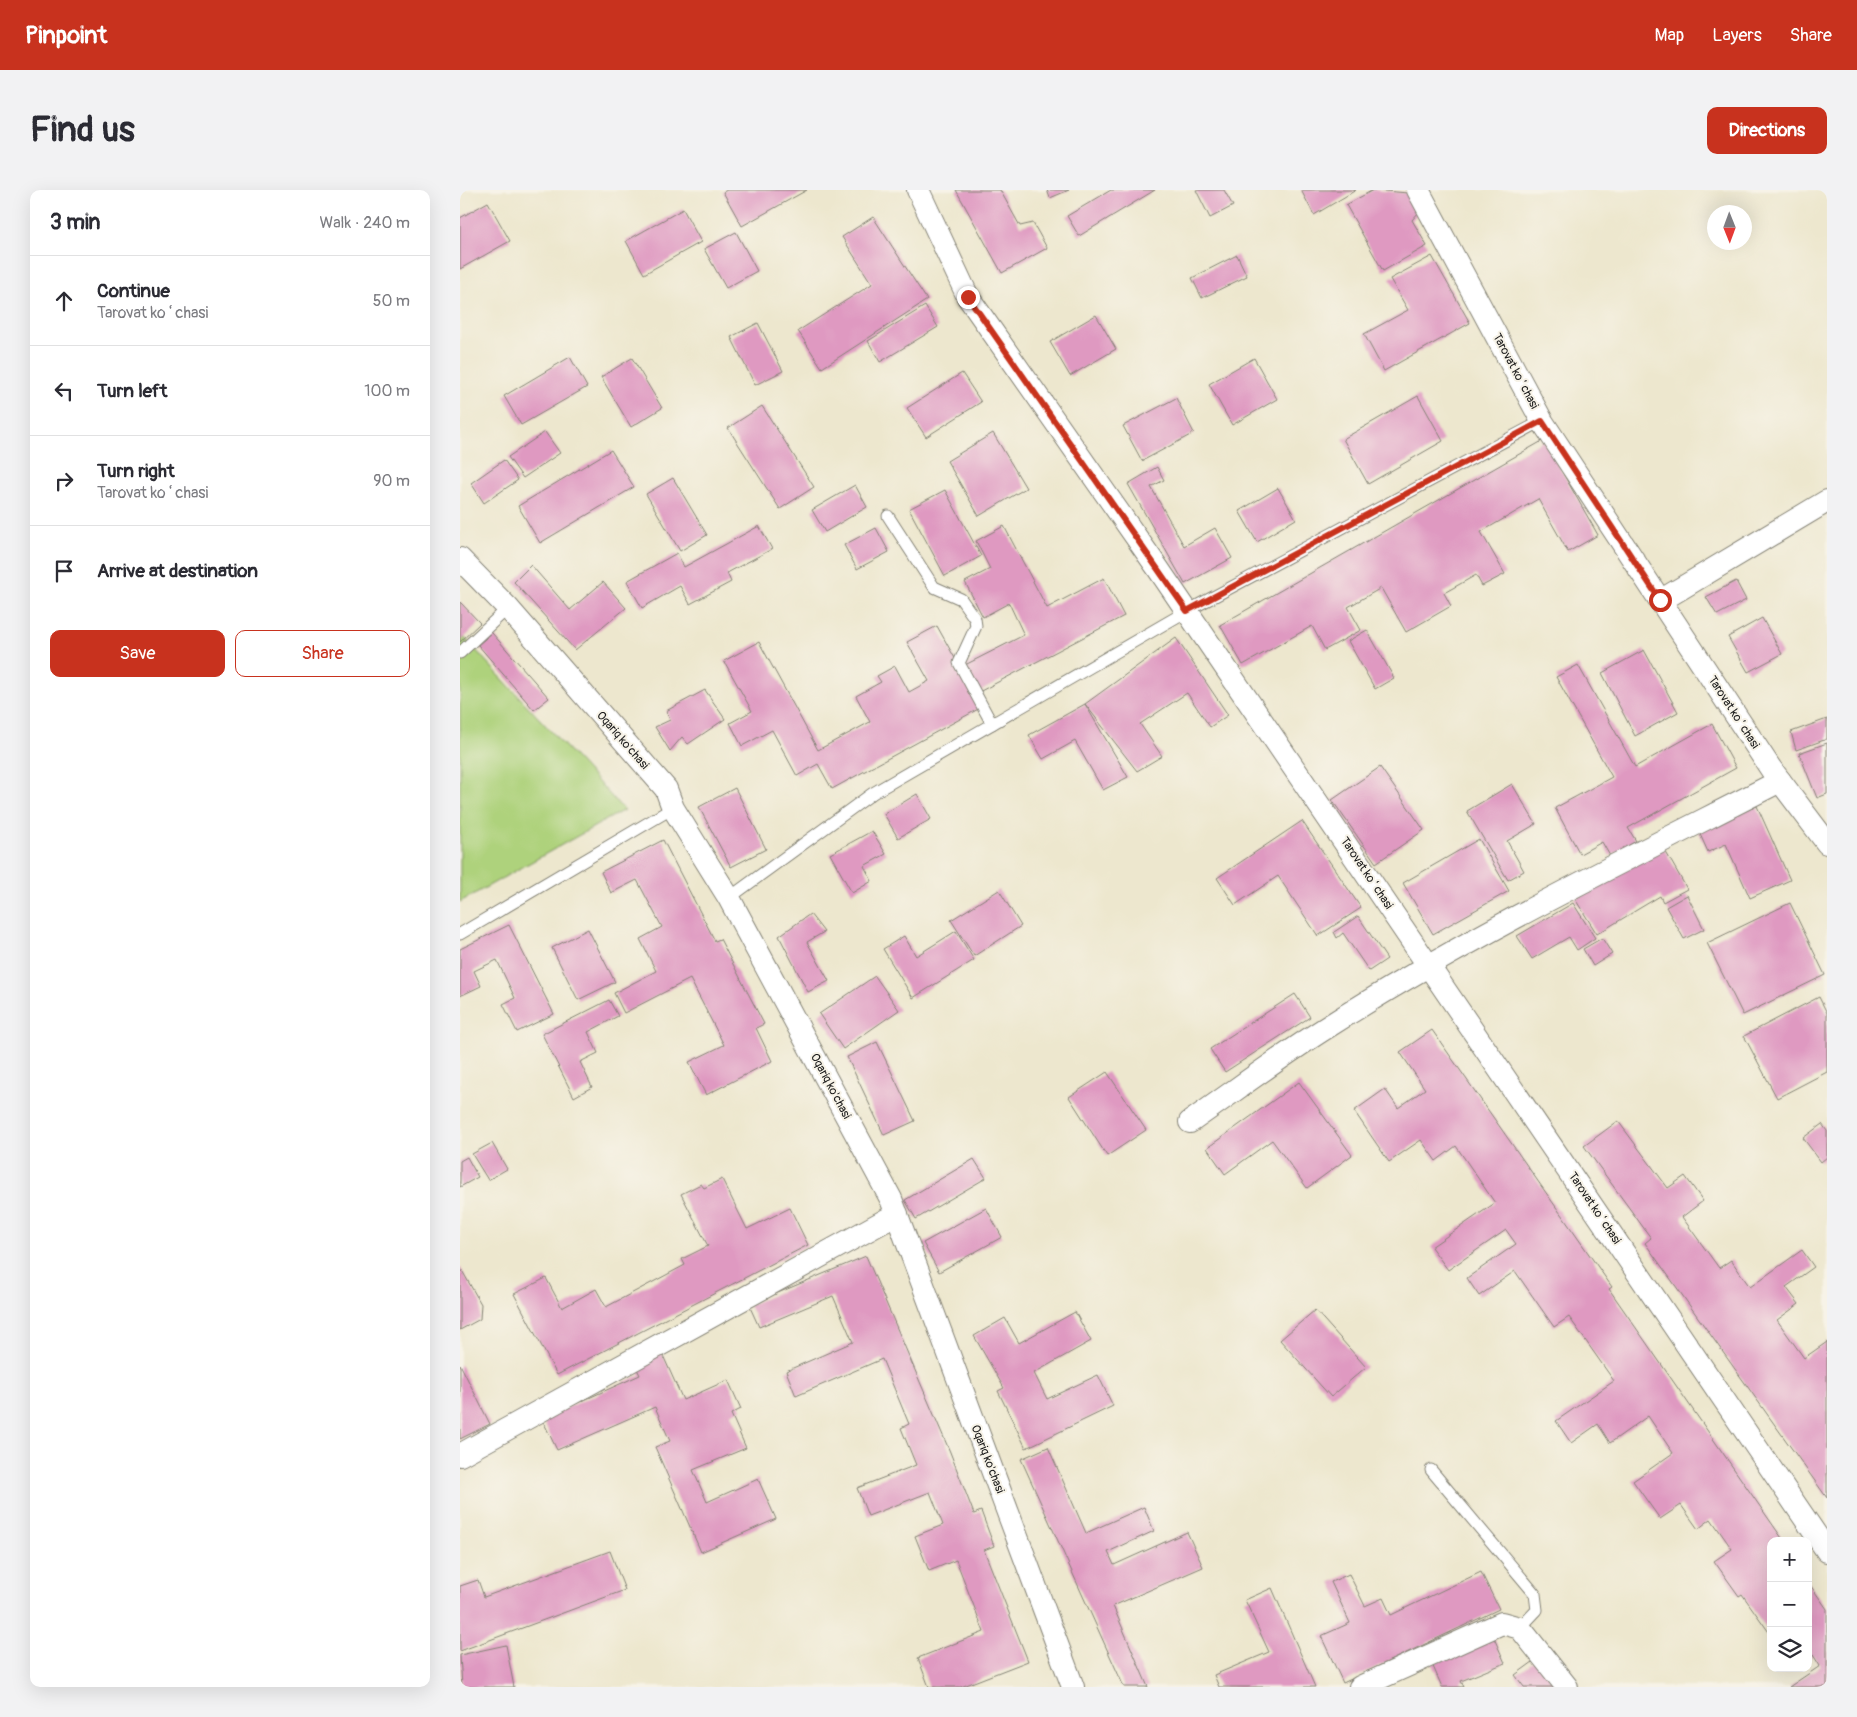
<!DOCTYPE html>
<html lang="en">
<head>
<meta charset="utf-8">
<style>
	body { margin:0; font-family:Pangolin,sans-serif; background:#f2f2f3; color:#2b2b33 }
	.controls { position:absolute; right:15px; bottom:15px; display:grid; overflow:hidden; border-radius:10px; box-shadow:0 5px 20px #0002 }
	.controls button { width:45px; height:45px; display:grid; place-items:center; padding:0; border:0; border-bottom:1px solid #e1e1e2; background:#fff; color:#2b2b33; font:25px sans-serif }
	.compass { position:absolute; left:1247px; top:15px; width:45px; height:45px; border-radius:50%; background:#fff; box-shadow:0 5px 20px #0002; rotate:179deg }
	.stop { position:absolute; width:15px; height:15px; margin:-11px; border:4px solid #c8321e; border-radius:50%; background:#fff }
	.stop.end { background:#c8321e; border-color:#fff; box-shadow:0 1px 5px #0008 }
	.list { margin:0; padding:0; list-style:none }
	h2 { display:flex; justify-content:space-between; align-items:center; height:65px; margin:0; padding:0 20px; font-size:21px }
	h2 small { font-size:16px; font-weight:400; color:#7c7c81 }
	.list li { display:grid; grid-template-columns:32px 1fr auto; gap:15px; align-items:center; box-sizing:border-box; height:90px; padding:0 20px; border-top:1px solid #e1e1e2 }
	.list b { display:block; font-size:19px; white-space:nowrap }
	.list p { margin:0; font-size:16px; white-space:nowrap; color:#7c7c81 }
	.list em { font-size:16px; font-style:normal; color:#7c7c81 }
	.actions { display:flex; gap:10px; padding:15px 20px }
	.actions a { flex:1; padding:11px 0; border:1px solid #c8321e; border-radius:10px; text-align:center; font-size:18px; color:#c8321e }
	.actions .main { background:#c8321e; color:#fff }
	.icon { flex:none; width:28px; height:28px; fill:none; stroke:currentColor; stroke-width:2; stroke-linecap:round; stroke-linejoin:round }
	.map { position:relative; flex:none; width:1367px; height:1497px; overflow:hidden; border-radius:10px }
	header { display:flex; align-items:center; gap:30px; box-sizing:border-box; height:70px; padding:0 25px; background:#c8321e; color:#fff }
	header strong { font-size:24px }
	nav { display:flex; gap:28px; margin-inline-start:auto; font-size:18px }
	.intro { display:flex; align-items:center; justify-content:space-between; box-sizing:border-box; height:120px; padding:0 30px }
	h1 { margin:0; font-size:35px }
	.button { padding:12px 22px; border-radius:10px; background:#c8321e; color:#fff; font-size:18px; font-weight:700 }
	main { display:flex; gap:30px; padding:0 30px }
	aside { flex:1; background:#fff; border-radius:10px; box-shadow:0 5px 20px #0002 }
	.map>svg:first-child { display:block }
	.green { fill:#aed27b; stroke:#65774c }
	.building { fill:#df99c1 }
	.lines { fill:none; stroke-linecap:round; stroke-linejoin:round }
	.service-casing { stroke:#848275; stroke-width:13 }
	.minor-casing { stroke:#848275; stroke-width:24 }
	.service { stroke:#fff; stroke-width:11 }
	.minor { stroke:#fff; stroke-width:22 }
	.route { stroke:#c8321e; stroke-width:6 }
	.labels { text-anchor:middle; stroke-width:4; stroke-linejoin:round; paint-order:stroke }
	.street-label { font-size:12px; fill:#1c1c1c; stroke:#f7f3e8 }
</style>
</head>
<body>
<header>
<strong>Pinpoint</strong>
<nav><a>Map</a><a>Layers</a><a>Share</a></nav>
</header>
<div class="intro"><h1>Find us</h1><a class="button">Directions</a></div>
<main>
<aside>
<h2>3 min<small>Walk · 240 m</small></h2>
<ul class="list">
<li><svg class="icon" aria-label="ahead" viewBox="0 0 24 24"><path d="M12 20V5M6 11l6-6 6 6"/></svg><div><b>Continue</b><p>Tarovat koʻchasi</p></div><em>50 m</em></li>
<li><svg class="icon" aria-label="left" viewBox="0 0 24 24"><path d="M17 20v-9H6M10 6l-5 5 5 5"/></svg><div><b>Turn left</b></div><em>100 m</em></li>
<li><svg class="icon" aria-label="right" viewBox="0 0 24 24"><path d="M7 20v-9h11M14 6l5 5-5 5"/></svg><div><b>Turn right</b><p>Tarovat koʻchasi</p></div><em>90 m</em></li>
<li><svg class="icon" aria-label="arrive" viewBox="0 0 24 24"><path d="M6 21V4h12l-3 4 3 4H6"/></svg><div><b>Arrive at destination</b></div></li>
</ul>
<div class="actions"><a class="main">Save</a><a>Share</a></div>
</aside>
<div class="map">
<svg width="1367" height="1497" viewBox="0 0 1367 1497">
	<rect width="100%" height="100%" fill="#f7f3e8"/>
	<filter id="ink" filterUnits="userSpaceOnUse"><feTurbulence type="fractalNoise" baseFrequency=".02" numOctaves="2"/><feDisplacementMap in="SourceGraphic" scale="10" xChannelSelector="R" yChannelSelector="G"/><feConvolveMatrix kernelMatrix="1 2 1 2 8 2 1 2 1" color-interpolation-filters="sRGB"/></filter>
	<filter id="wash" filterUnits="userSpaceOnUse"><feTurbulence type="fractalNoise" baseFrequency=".0096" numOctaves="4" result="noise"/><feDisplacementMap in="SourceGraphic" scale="20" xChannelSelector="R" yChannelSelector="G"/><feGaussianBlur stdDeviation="1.12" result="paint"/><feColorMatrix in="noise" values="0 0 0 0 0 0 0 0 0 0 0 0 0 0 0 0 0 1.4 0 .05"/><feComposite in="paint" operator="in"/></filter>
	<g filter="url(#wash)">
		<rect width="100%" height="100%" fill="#ede7ce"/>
		<polygon class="green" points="0,443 164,620 0,712"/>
		<g id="blocks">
			<g class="building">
				<polygon points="267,0 347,0 282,36 263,2"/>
				<polygon points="496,0 540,0 560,36 573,33 587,58 542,83"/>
				<polygon points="587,0 609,0 590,8"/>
				<polygon points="651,0 695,0 619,46 607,26"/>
				<polygon points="736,0 764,0 773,16 750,28"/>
				<polygon points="841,0 896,0 854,25"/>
				<polygon points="913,0 948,3 959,22 952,30 967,56 923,81 886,15"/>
				<polygon points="28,12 50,51 0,79 0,28"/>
				<polygon points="223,19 241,52 184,84 166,51"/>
				<polygon points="413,27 467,110 362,178 338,141 412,94 382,47"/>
				<polygon points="276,42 297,81 266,98 244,59"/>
				<polygon points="777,65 787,86 742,108 732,88"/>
				<polygon points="972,66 1010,133 924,181 904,144 948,120 930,89"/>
				<polygon points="465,116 478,137 420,172 408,151"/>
				<polygon points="636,125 656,159 610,186 590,152"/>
				<polygon points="298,133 323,181 295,195 271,147"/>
				<polygon points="110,167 127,197 61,235 44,206"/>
				<polygon points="172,168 202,218 171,237 141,187"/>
				<polygon points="794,168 817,209 772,235 749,194"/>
				<polygon points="502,183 521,212 466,247 447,218"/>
				<polygon points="958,206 983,251 908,294 883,249"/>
				<polygon points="716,208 734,243 682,271 663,236"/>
				<polygon points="302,216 354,297 320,319 268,238"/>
				<polygon points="85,242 100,263 63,288 48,267"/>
				<polygon points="533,243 566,298 519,326 487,271"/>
				<polygon points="1084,250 1138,345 1108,362 1078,309 1021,342 1045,384 1022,396 1016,385 984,403 991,416 946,442 921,398 888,417 901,440 865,460 852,436 783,475 760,435"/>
				<polygon points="151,260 174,297 80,353 58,316"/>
				<polygon points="44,270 58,290 24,313 11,293"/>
				<polygon points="697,277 704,290 691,297 724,356 755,338 772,368 725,394 668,294"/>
				<polygon points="213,288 247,345 220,361 186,304"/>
				<polygon points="395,295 407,317 365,342 352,320"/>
				<polygon points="818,298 836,329 797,352 779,321"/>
				<polygon points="485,300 521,366 485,386 449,319"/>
				<polygon points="299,336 312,359 267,383 271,392 230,414 220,396 182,418 167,391 217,363 224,377"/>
				<polygon points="544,336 587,418 644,388 664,426 517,503 503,476 564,445 549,413 523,427 505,392 530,379 516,351"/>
				<polygon points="416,338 429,362 397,379 384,355"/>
				<polygon points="71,375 110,420 143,392 166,418 115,460 54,392"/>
				<polygon points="1276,391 1286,410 1257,425 1246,407"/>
				<polygon points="0,412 20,433 0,452"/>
				<polygon points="1302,428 1322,464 1288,482 1268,447"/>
				<polygon points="477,436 522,517 372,599 358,574 337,586 312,540 282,556 270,533 292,521 264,471 299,452 358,560 410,532 396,506 421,492 417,486 435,476 449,502 469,491 447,452"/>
				<polygon points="907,440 934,488 915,499 888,451"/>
				<polygon points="32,443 89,508 74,520 18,455"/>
				<polygon points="716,448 768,525 750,537 727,503 680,534 702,566 677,581 625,514"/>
				<polygon points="1184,460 1218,522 1175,546 1142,483"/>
				<polygon points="1118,475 1175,577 1252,534 1276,578 1168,638 1176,651 1150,666 1142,652 1120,664 1095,618 1152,587 1096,487"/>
				<polygon points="245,500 265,529 228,554 222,547 210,561 195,537 210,530 206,521"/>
				<polygon points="625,514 668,587 643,600 615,551 583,569 569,545"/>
				<polygon points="1367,529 1367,549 1336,560 1331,542"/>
				<polygon points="1367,553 1367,604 1357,608 1339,563"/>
				<polygon points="920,577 964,640 916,673 872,610"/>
				<polygon points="1052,594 1076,634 1047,651 1064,681 1048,690 1007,621"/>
				<polygon points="275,598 306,659 271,677 239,617"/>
				<polygon points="457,604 471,629 438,648 424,624"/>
				<polygon points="1297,616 1330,690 1290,708 1266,654 1248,662 1239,642"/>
				<polygon points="842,631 901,718 858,746 818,686 775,715 757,688"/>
				<polygon points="412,641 426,664 404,676 412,691 392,703 370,664"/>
				<polygon points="1019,649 1049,701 973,744 943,693"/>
				<polygon points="203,650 255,751 260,749 304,834 296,838 312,871 246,905 229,872 264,855 230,789 164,823 154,803 196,781 180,749 202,737 177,690 151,703 141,682"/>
				<polygon points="1203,657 1227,699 1203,712 1200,706 1137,744 1115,709"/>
				<polygon points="539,700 561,736 514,766 491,730"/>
				<polygon points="1227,705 1244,739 1224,749 1206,717"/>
				<polygon points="1113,713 1135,748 1117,760 1109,747 1072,769 1057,746"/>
				<polygon points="1330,713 1365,785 1283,825 1247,753"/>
				<polygon points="350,724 364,742 347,752 369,791 348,802 319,746"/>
				<polygon points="898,726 927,769 909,781 883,743 877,748 874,742"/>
				<polygon points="49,735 94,824 57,842 43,814 55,808 37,770 14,781 21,796 0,806 0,759"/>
				<polygon points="128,739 155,792 118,810 92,758"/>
				<polygon points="496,741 514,770 453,808 423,759 444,746 456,766"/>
				<polygon points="1142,748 1152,764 1133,776 1123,759"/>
				<polygon points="415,786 439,820 383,859 359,824"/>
				<polygon points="835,804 850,827 765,882 750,859"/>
				<polygon points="1359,807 1367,823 1367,882 1317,908 1284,846"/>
				<polygon points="149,810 158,826 128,842 138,863 120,872 132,897 114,907 82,844"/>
				<polygon points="972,840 1152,1097 1149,1099 1324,1351 1311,1351 1311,1445 1282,1404 1279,1406 1254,1371 1272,1359 1251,1329 1238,1339 1221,1315 1200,1329 1173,1291 1213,1263 1188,1226 1150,1253 1138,1234 1111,1253 1096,1231 1154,1191 1109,1127 1094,1137 1055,1081 1019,1106 1007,1088 1056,1054 1046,1040 988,1080 971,1057 1035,1013 996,956 976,971 961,950 929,972 894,921 925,899 938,918 965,899 940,862"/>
				<polygon points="417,852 455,931 424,945 387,867"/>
				<polygon points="647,882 686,940 647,966 609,907"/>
				<polygon points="839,892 892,965 847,998 812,950 765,984 747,958"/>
				<polygon points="1158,931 1208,998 1225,986 1243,1011 1222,1027 1259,1078 1271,1070 1290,1097 1342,1060 1354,1077 1326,1097 1339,1114 1317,1130 1344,1168 1367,1152 1367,1308 1185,1053 1191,1048 1124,956"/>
				<polygon points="1362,934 1367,941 1367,967 1361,972 1343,948"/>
				<polygon points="32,953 47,979 28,990 12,964"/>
				<polygon points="7,967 18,987 0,997 0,971"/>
				<polygon points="514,969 526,988 456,1029 445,1010"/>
				<polygon points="262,989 287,1039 330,1018 348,1055 97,1185 54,1104 86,1088 102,1118 136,1099 146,1117 225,1075 222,1069 248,1056 221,1004 241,994 244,998"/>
				<polygon points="526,1018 542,1047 479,1082 463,1053"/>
				<polygon points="406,1066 490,1262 514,1324 521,1321 534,1356 524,1360 568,1471 501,1497 469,1497 458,1468 524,1442 496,1370 469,1381 455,1346 483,1335 470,1302 408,1326 397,1298 456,1275 441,1238 449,1234 422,1169 336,1206 326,1181 393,1152 373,1106 299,1137 289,1115"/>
				<polygon points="0,1077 21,1114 20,1129 0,1140"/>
				<polygon points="855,1120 906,1177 871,1207 820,1150"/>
				<polygon points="615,1122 631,1151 574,1183 587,1209 638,1185 653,1216 566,1258 538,1201 544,1198 514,1146 545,1128 559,1153"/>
				<polygon points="201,1161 223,1210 268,1190 281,1219 271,1224 286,1258 233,1280 247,1312 298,1289 316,1329 241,1362 195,1257 210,1251 195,1217 97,1260 82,1229 180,1185 174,1173"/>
				<polygon points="0,1174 30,1234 0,1249"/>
				<polygon points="588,1257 626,1343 684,1317 694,1341 648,1362 654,1375 727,1342 743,1377 653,1416 688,1497 664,1497 561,1269"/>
				<polygon points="150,1361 165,1400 0,1461 0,1396 18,1390 24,1407"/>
				<polygon points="1021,1382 1039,1419 883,1493 861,1446 890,1433 871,1392 889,1384 905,1416 923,1408 931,1425"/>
				<polygon points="1348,1392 1367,1419 1367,1497 1329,1497 1360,1476 1353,1465 1348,1468"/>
				<polygon points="812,1398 855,1497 759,1497 754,1485 809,1462 785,1410"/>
				<polygon points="1034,1448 1045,1473 1001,1491 1004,1497 982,1497 972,1474"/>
				<polygon points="46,1455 54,1497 2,1497 0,1465"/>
				<polygon points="1077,1469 1098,1497 1064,1497 1055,1485"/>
			</g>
		</g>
	</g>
	<g filter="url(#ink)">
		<use href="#blocks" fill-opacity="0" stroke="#848275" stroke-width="1"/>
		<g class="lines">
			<g class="service-casing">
				<g id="service">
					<polyline points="428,326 474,397 501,409 515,429 516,436 499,473 532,534"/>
					<polyline points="0,463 48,418"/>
					<polyline points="269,708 413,603 727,421 1082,231"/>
					<polyline points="0,744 213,618"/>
					<polyline points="971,1280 1075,1404 1077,1420 1060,1438"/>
				</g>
			</g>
			<g class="minor-casing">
				<g id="minor">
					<polyline points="458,0 508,107 697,377 1367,1361"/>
					<polyline points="958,0 1082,231 1311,579 1367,653"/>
					<polyline points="0,369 48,418 206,599 213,618 269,708 431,1009 613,1497"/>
					<polyline points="1200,411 1367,311"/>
					<path d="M730,932C776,900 821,866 869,836C1013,744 1168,669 1320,591"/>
					<polyline points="0,1265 437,1024"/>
					<polyline points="900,1497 1042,1433 1060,1438 1107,1497"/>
				</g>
			</g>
			<use href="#service" class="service"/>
			<use href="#minor" class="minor"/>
		</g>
	</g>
	<g class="lines" filter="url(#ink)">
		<polyline class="route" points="508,107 727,421 1082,231 1200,410"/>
	</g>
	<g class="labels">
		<g class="street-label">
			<text transform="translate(1056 181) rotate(62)" y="4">Tarovat koʻchasi</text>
			<text transform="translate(1274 522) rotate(57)" y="4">Tarovat koʻchasi</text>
			<text transform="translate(163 550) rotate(49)" y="4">Oqariq ko'chasi</text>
			<text transform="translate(907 683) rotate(56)" y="4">Tarovat koʻchasi</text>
			<text transform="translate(371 896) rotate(62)" y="4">Oqariq ko'chasi</text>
			<text transform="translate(1135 1018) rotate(56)" y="4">Tarovat koʻchasi</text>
			<text transform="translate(528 1269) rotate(69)" y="4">Oqariq ko'chasi</text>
		</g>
	</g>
</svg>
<div class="controls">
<button>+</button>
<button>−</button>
<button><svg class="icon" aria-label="layers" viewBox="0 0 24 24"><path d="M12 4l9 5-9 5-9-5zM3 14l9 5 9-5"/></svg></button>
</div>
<svg class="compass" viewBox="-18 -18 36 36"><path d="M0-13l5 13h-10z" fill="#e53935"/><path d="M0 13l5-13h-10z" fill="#7c7c81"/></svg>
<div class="stop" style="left:1200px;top:410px"></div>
<div class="stop end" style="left:508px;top:107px"></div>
</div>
</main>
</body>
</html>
